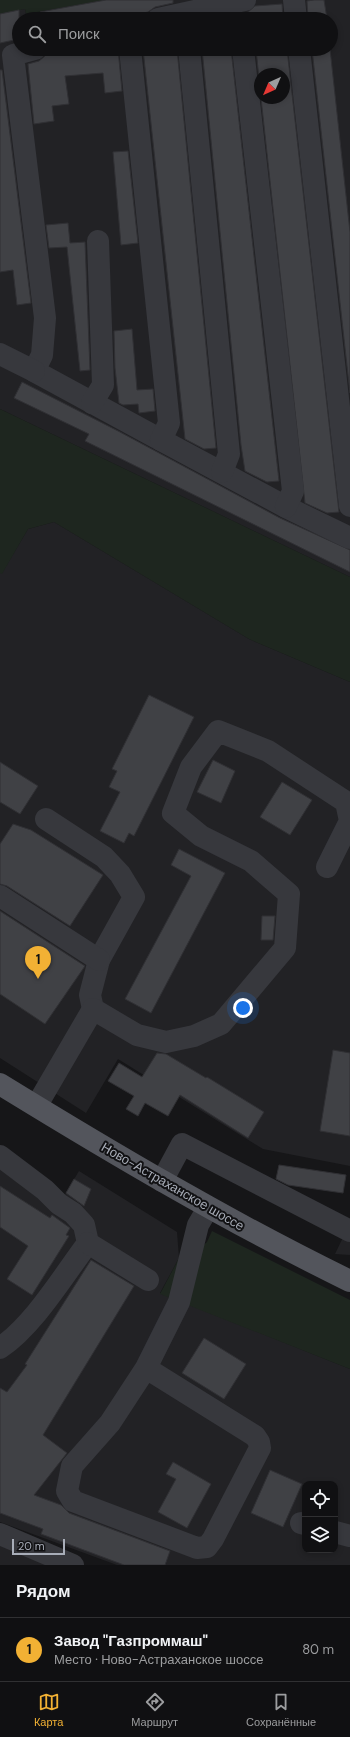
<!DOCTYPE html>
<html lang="ru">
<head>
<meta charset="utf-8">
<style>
	body { margin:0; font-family:"DM Sans",sans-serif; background:#1e1e20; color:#f1f3f6 }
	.controls { position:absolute; right:12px; bottom:12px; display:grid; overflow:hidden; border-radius:8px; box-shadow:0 2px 6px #0003 }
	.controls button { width:36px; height:36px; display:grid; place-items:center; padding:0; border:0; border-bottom:1px solid #303032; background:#101012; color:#f1f3f6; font:20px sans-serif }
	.compass { position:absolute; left:254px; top:68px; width:36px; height:36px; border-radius:50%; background:#101012; box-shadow:0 2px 6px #0003; rotate:224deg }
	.scale { position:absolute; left:12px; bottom:10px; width:53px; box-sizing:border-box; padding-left:4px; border:2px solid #a8adb8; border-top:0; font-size:11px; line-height:14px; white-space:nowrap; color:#a8adb8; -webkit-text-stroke:3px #111113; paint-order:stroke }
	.you { position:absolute; left:243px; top:1008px; width:14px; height:14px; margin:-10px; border:3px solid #fff; border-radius:50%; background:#1a73e8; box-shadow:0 0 0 6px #1a73e833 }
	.badge { display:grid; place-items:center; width:26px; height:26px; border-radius:50%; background:#f2b134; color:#111; font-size:13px; font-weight:700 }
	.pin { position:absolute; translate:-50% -33px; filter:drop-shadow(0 1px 2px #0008) }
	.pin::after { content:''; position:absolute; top:21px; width:14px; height:12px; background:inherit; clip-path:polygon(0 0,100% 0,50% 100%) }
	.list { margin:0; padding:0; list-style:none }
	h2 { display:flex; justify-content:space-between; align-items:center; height:52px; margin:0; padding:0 16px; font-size:17px }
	h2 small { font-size:13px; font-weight:400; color:#9c9d9f }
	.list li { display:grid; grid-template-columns:26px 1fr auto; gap:12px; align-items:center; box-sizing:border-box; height:64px; padding:0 16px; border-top:1px solid #303032 }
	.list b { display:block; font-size:15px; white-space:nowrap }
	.list p { margin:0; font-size:13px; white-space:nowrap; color:#9c9d9f }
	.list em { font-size:13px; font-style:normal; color:#9c9d9f }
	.icon { flex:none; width:22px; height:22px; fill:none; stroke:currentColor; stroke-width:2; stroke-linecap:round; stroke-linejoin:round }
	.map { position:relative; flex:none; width:350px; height:1565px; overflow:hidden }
	.search { position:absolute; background:#101012; box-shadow:0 2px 6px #0003; left:12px; right:12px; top:12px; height:44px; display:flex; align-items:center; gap:10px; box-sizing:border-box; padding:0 14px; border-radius:22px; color:#9c9d9f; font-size:15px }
	.sheet { height:116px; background:#101012 }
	nav { display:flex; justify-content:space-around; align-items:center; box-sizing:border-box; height:56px; border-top:1px solid #303032; background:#101012; font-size:11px; color:#9c9d9f }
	nav a { display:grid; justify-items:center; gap:2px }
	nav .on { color:#f2b134 }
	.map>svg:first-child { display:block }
	.built { fill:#222225; fill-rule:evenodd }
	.green { fill:#1e261f }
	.building { fill:#404145; stroke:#303034 }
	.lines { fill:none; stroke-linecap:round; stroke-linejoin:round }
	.minor { stroke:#37383d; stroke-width:22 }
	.major { stroke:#53555c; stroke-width:22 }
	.labels { text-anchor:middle; stroke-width:4; stroke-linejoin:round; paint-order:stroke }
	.street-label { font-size:13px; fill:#a8adb8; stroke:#111113 }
</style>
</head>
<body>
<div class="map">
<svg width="350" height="1565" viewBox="0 0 350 1565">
	<rect width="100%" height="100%" fill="#161618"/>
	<g class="built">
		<path d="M106,0H350V577L0,409V14L25,9L26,14ZM19,19H331V49H19ZM260,74H284V98H260Z"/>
		<polygon points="54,522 249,639 350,682 350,1166 263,1149 118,1059 86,1113 0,1058 0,573 2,573 28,529"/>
		<path d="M0,1166L55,1211L79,1171L177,1232L179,1258L160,1293L350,1369V1565H117L0,1522ZM305,1484H335V1550H305Z"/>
		<polygon points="350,1223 350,1255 335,1254"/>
		<polygon points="0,1541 52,1565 0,1565"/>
	</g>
	<g class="green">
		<polygon points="0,0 106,0 26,14 25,9 0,14"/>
		<polygon points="0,409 350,577 350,682 249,639 54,522 28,529 2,574 0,573"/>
		<polygon points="212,1231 350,1300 350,1369 160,1294 179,1258 198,1250 207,1242"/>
	</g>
	<g class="building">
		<polygon points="106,0 173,0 173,3 155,7 148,12 116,19 41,19 40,12"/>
		<polygon points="314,0 324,0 327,19 308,19 307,1"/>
		<polygon points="282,4 283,19 217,19 248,12 255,6"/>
		<polygon points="19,10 19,39 0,43 0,14"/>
		<polygon points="89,49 118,49 122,91 105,93 103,73 65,76 69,104 52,106 54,121 34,124 28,64 39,61 46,55"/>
		<polygon points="143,49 177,49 216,448 204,449 185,439"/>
		<polygon points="202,49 231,49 279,481 267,482 245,471 241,445"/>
		<polygon points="256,49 287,49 339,512 327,513 305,503 261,98 284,98 284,74 260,74 260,88"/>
		<polygon points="312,49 330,49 350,232 350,393"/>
		<polygon points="0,70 2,70 31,303 17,305 13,270 0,272"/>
		<polygon points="128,151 138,243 121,245 113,152"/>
		<polygon points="68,223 70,243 85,242 90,370 80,371 67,247 49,248 46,225"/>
		<polygon points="132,329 137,390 153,389 155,411 139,413 138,404 123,405 119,403 115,368 114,331"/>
		<polygon points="22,382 120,432 280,518 350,550 350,572 85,441 89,434 14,398"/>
		<polygon points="149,695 194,717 134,836 129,833 124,843 100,831 120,792 109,787 117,771 112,769"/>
		<polygon points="213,760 235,771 221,803 197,792"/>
		<polygon points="0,762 38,786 20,814 0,802"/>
		<polygon points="282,782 312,800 290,835 260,817"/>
		<polygon points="13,824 31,830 103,875 70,926 7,886 0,884 0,844"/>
		<polygon points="179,849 225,873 151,1013 125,999 191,876 171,865"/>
		<polygon points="0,911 85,966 45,1024 0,994"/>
		<polygon points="262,916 275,916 273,940 261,940"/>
		<polygon points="333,1050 350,1053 350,1136 320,1131"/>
		<polygon points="157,1053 166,1054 206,1078 207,1077 264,1112 248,1138 180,1095 168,1116 145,1103 138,1116 126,1109 134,1096 108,1081 119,1063 142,1077"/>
		<polygon points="279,1165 346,1175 343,1193 288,1185 276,1179"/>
		<polygon points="74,1179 91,1189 84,1206 66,1193"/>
		<polygon points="0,1186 50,1218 52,1215 70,1228 66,1235 69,1236 32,1295 7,1279 28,1246 0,1227"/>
		<polygon points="91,1260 134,1286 43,1435 67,1453 34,1495 61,1505 69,1513 170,1551 165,1565 124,1565 41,1534 43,1529 0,1513 0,1388 7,1392 27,1365 25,1364"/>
		<polygon points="204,1338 246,1364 224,1399 182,1373"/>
		<polygon points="173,1462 211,1484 187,1528 158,1512 176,1479 166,1474"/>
		<polygon points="270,1470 302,1484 283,1527 251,1513"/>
	</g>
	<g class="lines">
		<g class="minor">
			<polyline points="294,0 296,19"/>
			<polyline points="158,19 245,0"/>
			<polyline points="35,49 13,55 45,318 42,355 34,371 161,440"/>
			<polyline points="130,49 169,423 161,440 286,507 350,538"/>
			<polyline points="189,49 229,454 222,472"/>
			<polyline points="243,49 293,491 286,507"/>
			<polyline points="299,49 350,506"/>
			<polyline points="0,354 34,371"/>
			<polyline points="92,403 103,385 98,241"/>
			<polyline points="46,819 104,857 120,874 134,897 99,960 90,995 93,1009"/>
			<polyline points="0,896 99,960"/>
			<polyline points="37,1105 93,1009 137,1035 166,1042 194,1036 221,1024 285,948 289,894 251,861 201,836 173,813 191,767 218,731 268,751 346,802 350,821 327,867"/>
			<path d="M0,1156L45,1190L59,1204L73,1213L84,1225L88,1243C63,1276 34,1325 0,1348"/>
			<polyline points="162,1181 182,1144 350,1231"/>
			<polyline points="88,1243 148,1280"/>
			<polyline points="146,1368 255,1436 259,1442 260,1448 213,1539 207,1547 197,1548 73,1501 67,1491 72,1466 110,1423 146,1368 179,1302 198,1225 208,1208"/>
			<polyline points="301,1523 305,1524"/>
			<polyline points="335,1532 350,1536"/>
			<polyline points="0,1534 73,1565"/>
		</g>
		<path class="major" d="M0,1084C114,1154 229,1222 350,1281"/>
	</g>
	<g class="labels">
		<g class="street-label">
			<text transform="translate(173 1186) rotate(30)" y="5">Ново-Астраханское шоссе</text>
		</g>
	</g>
</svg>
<div class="controls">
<button><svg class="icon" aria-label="locate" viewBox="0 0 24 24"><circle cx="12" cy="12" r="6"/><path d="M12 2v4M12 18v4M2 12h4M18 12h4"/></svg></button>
<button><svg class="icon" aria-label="layers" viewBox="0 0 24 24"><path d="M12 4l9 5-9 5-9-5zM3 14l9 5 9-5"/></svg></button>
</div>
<svg class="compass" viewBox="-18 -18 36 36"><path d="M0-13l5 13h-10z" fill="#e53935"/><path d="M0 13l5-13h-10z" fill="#9c9d9f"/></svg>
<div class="scale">20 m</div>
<div class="you"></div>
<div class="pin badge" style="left:38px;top:979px">1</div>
<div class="search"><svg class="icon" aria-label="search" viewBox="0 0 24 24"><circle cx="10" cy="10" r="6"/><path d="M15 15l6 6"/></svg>Поиск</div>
</div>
<section class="sheet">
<h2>Рядом<small></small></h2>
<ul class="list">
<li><span class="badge">1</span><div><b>Завод &quot;Газпроммаш&quot;</b><p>Место · Ново-Астраханское шоссе</p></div><em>80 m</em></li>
</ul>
</section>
<nav>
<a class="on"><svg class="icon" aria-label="map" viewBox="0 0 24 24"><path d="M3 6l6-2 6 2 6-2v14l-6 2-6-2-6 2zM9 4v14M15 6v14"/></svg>Карта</a>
<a><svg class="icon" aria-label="directions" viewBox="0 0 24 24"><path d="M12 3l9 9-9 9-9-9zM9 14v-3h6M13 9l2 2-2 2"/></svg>Маршрут</a>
<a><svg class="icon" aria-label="saved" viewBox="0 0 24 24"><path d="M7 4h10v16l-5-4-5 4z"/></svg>Сохранённые</a>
</nav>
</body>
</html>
